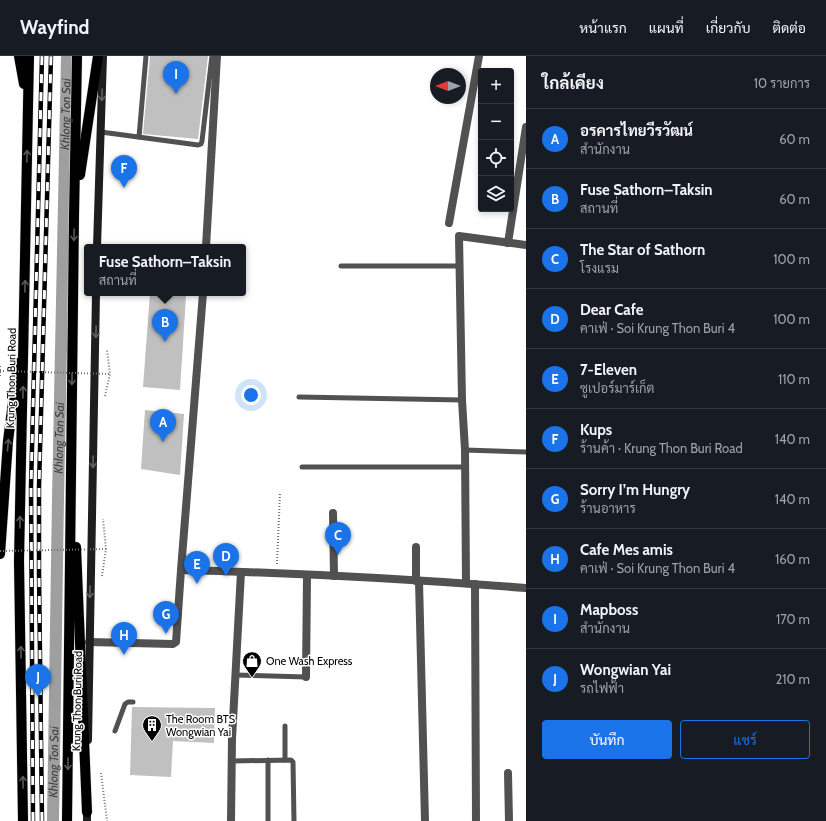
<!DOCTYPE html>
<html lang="th">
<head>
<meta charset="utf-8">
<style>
	body { margin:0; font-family:Cabin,Sarabun,sans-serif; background:#20242c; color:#f1f3f6 }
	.controls { position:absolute; right:12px; top:12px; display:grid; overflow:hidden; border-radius:4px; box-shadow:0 2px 6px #0003 }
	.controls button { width:36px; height:36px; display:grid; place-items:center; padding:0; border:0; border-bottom:1px solid #363941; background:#171b24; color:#f1f3f6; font:20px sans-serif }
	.compass { position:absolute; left:430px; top:12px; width:36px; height:36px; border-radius:50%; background:#171b24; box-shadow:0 2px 6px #0003; rotate:270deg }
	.you { position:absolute; left:251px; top:339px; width:14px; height:14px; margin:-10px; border:3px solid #fff; border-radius:50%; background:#1a73e8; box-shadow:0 0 0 6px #1a73e833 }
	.badge { display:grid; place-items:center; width:26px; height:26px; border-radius:50%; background:#1a73e8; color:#fff; font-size:13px; font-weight:700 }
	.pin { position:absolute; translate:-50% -33px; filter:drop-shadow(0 1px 2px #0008) }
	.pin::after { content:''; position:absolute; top:21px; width:14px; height:12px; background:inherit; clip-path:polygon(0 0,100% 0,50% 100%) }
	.popup { position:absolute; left:84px; top:188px; width:162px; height:52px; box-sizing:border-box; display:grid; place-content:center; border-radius:4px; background:#171b24; filter:drop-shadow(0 1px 3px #0005); font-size:13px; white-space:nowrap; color:#9ea1a6 }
	.popup b { font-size:15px; color:#f1f3f6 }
	.popup::after { content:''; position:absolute; left:50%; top:100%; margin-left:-8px; border:8px solid transparent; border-top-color:#171b24 }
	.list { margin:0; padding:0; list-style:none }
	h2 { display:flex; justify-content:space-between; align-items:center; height:52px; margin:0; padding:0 16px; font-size:17px }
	h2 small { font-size:13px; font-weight:400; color:#9ea1a6 }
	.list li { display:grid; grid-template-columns:26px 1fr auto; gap:12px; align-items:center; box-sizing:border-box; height:60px; padding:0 16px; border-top:1px solid #363941 }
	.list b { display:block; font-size:15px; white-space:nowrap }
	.list p { margin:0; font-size:13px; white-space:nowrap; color:#9ea1a6 }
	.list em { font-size:13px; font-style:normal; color:#9ea1a6 }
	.actions { display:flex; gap:8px; padding:12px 16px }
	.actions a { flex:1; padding:9px 0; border:1px solid #1a73e8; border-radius:4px; text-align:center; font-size:14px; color:#1a73e8 }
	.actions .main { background:#1a73e8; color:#fff }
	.icon { flex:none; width:22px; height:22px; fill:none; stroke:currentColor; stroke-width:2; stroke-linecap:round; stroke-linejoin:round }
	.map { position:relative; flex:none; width:526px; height:765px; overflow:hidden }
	header { display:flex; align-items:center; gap:24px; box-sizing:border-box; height:56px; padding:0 20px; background:#171b24; border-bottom:1px solid #363941 }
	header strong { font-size:19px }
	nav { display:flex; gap:22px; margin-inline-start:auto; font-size:14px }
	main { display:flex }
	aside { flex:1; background:#171b24 }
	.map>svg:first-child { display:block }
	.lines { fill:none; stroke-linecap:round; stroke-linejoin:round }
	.canal { stroke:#9f9f9f; stroke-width:12 }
	.building { fill:#c0c0c0 }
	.primary-casing { stroke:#dbdbdb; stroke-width:11 }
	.path { stroke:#737373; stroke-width:2; stroke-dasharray:1 2; stroke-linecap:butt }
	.service { stroke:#515151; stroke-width:5 }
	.minor { stroke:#515151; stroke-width:8 }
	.secondary { stroke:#1e1e1e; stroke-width:8 }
	.primary { stroke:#000; stroke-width:10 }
	.rail-casing { stroke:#000; stroke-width:4.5 }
	.rail { stroke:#fff; stroke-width:3; stroke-dasharray:9; stroke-linecap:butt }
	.path-bridge { stroke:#737373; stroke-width:2; stroke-dasharray:1 2; stroke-linecap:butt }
	.oneway { stroke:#626262 }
	.oneway2 { stroke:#595959 }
	.labels { text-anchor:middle; stroke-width:3; stroke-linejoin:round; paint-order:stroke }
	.street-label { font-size:11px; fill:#000; stroke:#fff }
	.poi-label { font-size:11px; fill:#000; stroke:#fff; text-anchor:start }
	.water-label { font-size:12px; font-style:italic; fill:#404040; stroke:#fff }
</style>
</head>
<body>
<header>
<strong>Wayfind</strong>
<nav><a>หน้าแรก</a><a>แผนที่</a><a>เกี่ยวกับ</a><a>ติดต่อ</a></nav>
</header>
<main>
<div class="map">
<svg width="526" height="765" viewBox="0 0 526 765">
	<rect width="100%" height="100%" fill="#fff"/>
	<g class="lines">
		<path class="canal" id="s1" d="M53,765L58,442L67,0"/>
	</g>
	<g class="building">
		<polygon points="150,0 208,0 198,83 143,78"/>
		<polygon points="150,237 186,240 180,334 143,331"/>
		<polygon points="145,354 184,358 180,419 141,413"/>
		<polygon points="132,651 215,652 214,687 173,685 171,721 130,719"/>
	</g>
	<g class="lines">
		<g class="primary-casing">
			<g id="primary">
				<polyline points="19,0 24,28"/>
				<polyline points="80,119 98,0"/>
				<polyline points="76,491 87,756"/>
				<polyline points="0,498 8,385 18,307"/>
				<polyline points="23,765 19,505 29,0"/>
				<polyline points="67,765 74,160 77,0"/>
			</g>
		</g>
		<g class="path">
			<polyline points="0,310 0,320"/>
			<polyline points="105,340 110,318 107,294"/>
			<polyline points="277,508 280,437"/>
			<polyline points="102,520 106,493 103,463"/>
			<polyline points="101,717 107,765"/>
		</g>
		<g class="service">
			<polyline points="101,76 198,89 201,88 202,85 212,0"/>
			<polyline points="139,81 146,0"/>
			<polyline points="341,210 460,210"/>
			<polyline points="299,341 462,344"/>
			<polyline points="465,394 526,396"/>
			<polyline points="302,411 465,411"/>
			<polyline points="235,619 306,621"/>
			<polyline points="285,670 285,704"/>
			<polyline points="115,675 125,648 128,646 133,646"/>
			<polyline points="268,704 268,765"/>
			<polyline points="232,705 291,704 293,706 294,765"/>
		</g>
		<g class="minor">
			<polyline points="449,167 479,0"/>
			<polyline points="508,187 526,71"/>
			<polyline points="206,191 217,0"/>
			<polyline points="333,457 334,520"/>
			<polyline points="416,491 416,525"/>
			<path d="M181,514C296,517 411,523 526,532"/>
			<polyline points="419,525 425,765"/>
			<polyline points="466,527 465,394 462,344 459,180 526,189"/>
			<polyline points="475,528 476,765"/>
			<polyline points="89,586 173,588 176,586 181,514 203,237"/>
			<polyline points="306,621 307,519"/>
			<polyline points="508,717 509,765"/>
			<polyline points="231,765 232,683 241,516"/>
		</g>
		<g class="secondary">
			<polyline points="97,191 103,0"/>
			<polyline points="88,684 96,237"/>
			<polyline points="87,752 87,765"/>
		</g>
		<use href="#primary" class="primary"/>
		<g class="rail-casing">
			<g id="rail">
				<polyline points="33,765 31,431 42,0"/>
				<polyline points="42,765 39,517 39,430 51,0"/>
			</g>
		</g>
		<use href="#rail" class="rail"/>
		<g class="path-bridge">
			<polyline points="0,315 110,318"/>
			<polyline points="0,495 106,493"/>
		</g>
	</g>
	<defs><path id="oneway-shaft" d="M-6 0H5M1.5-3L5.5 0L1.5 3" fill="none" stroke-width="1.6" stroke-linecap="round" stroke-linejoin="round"/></defs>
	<g class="oneway">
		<use href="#oneway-shaft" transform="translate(102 39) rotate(92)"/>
		<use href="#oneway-shaft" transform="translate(96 276) rotate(91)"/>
		<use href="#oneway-shaft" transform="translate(93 406) rotate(91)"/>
		<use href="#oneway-shaft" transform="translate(90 536) rotate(91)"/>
	</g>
	<g class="oneway2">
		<use href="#oneway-shaft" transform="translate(27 100) rotate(-89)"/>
		<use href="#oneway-shaft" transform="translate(74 179) rotate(91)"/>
		<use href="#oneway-shaft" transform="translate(25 230) rotate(-89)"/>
		<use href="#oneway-shaft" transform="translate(72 323) rotate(91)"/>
		<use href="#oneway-shaft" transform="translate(23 336) rotate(-89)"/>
		<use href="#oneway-shaft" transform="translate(8 389) rotate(-85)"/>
		<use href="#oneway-shaft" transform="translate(20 466) rotate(-89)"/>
		<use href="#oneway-shaft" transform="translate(21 596) rotate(-91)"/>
		<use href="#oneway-shaft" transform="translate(68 708) rotate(91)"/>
		<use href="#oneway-shaft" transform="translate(23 726) rotate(-91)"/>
	</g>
	<defs>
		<g id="shop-pin" transform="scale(1)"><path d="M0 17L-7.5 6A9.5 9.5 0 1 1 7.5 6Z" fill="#000" stroke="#fff"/><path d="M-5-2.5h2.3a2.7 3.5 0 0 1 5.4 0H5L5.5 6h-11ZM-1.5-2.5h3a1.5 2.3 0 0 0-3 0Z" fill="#fff"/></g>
		<g id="building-pin" transform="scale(1)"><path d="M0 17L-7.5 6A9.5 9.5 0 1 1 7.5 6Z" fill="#000" stroke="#fff"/><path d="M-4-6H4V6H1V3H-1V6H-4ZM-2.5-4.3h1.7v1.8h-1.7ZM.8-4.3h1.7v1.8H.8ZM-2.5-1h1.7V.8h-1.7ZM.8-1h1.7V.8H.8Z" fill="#fff"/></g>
	</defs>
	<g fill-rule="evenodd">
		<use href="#shop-pin" x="252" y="605"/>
		<use href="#building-pin" x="152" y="669"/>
	</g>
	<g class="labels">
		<g class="street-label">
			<text transform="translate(11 322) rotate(-89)" y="4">Krung Thon Buri Road</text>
			<text transform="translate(77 645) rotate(-89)" y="4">Krung Thon Buri Road</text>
		</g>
		<g class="poi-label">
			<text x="266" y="609">One Wash Express</text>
			<text x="166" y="667">The Room BTS<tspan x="166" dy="13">Wongwian Yai</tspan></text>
		</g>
		<g class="water-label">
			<text dy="4" stroke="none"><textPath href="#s1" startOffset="707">Khlong Ton Sai</textPath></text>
			<text dy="4" stroke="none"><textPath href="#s1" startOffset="383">Khlong Ton Sai</textPath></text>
			<text dy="4" stroke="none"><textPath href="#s1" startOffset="59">Khlong Ton Sai</textPath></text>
		</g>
	</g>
</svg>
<div class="controls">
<button>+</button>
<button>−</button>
<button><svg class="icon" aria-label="locate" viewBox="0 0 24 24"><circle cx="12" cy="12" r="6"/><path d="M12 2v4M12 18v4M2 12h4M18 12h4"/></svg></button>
<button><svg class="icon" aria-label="layers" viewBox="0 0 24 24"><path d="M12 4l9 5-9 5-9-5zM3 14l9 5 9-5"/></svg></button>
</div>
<svg class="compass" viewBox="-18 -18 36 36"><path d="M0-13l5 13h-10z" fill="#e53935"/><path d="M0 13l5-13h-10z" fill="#9ea1a6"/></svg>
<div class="you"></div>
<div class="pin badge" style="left:163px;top:386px">A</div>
<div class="pin badge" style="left:165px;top:286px">B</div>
<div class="popup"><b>Fuse Sathorn–Taksin</b>สถานที่</div>
<div class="pin badge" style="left:338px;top:499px">C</div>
<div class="pin badge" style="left:226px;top:520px">D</div>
<div class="pin badge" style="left:197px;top:528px">E</div>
<div class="pin badge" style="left:124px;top:132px">F</div>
<div class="pin badge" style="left:166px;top:578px">G</div>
<div class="pin badge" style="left:124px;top:599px">H</div>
<div class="pin badge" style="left:176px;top:38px">I</div>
<div class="pin badge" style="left:38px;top:641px">J</div>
</div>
<aside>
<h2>ใกล้เคียง<small>10 รายการ</small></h2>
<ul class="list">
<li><span class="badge">A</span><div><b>อรคารไทยวีรวัฒน์</b><p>สำนักงาน</p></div><em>60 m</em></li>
<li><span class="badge">B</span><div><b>Fuse Sathorn–Taksin</b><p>สถานที่</p></div><em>60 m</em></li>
<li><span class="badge">C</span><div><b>The Star of Sathorn</b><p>โรงแรม</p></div><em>100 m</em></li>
<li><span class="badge">D</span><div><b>Dear Cafe</b><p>คาเฟ่ · Soi Krung Thon Buri 4</p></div><em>100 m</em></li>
<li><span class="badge">E</span><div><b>7-Eleven</b><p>ซูเปอร์มาร์เก็ต</p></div><em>110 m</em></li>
<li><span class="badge">F</span><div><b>Kups</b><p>ร้านค้า · Krung Thon Buri Road</p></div><em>140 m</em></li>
<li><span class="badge">G</span><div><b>Sorry I’m Hungry</b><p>ร้านอาหาร</p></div><em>140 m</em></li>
<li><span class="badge">H</span><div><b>Cafe Mes amis</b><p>คาเฟ่ · Soi Krung Thon Buri 4</p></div><em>160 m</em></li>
<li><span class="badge">I</span><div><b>Mapboss</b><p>สำนักงาน</p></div><em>170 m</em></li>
<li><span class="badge">J</span><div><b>Wongwian Yai</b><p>รถไฟฟ้า</p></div><em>210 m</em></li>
</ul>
<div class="actions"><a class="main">บันทึก</a><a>แชร์</a></div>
</aside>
</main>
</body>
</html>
